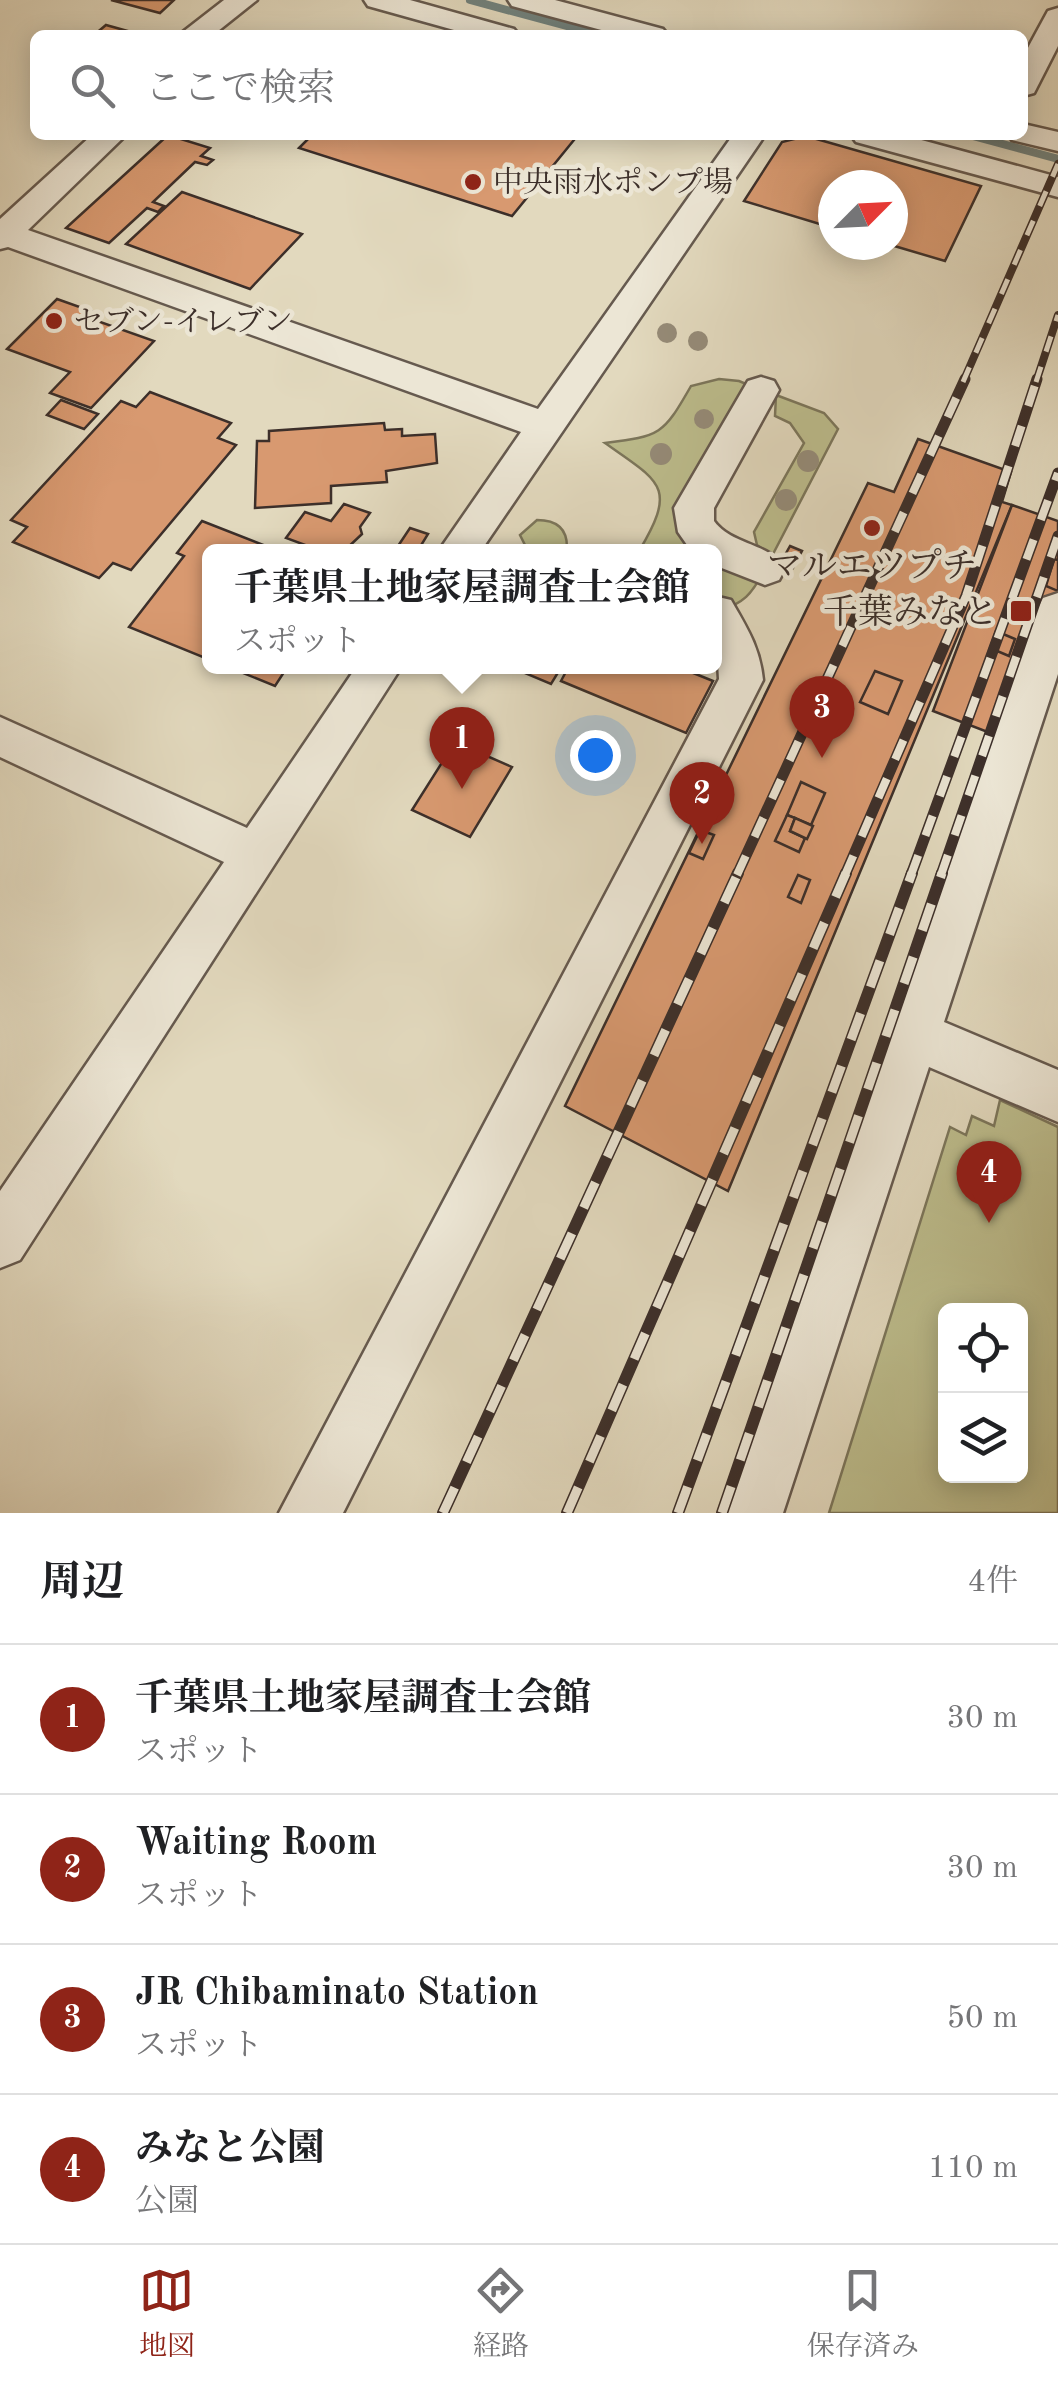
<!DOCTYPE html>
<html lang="ja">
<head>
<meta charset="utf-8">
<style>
	body { margin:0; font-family:"Old Standard TT","Noto Serif JP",serif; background:#f6f6f6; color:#202124 }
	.controls { position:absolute; right:30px; bottom:30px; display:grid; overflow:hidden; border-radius:15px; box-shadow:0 5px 25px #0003 }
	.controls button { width:90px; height:90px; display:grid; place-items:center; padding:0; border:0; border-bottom:2px solid #e0e0e0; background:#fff; color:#202124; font:50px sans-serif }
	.compass { position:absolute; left:818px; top:170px; width:90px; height:90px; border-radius:50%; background:#fff; box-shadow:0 5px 25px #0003; rotate:66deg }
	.you { position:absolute; left:595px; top:755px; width:35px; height:35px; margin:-25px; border:8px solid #fff; border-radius:50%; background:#1a73e8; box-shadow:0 0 0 15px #1a73e833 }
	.badge { display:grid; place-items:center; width:65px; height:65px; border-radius:50%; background:#8f2418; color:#fff; font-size:32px; font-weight:700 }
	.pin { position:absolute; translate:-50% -82px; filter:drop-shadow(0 2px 5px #0008) }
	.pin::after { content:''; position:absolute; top:52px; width:35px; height:30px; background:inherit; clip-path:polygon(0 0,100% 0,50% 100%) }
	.popup { position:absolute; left:202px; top:544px; width:520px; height:130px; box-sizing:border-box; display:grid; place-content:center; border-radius:15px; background:#fff; filter:drop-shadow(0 2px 8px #0005); font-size:32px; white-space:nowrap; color:#757577 }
	.popup b { font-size:38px; color:#202124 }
	.popup::after { content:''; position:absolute; left:50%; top:100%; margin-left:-20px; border:20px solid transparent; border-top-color:#fff }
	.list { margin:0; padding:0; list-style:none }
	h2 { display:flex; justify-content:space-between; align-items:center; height:130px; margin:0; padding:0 40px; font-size:42px }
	h2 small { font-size:32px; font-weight:400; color:#757577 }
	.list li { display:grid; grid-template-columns:65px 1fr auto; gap:30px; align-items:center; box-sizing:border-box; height:150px; padding:0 40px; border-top:2px solid #e0e0e0 }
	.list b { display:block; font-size:38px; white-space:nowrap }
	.list p { margin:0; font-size:32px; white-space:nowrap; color:#757577 }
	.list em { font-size:32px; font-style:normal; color:#757577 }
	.icon { flex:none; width:55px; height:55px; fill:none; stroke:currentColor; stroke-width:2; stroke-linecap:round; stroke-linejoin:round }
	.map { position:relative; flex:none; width:1058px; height:1513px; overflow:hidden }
	.search { position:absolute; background:#fff; box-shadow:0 5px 25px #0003; left:30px; right:30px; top:30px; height:110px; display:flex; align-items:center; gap:25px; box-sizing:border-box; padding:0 35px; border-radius:15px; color:#757577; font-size:38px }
	.sheet { height:730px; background:#fff }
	nav { display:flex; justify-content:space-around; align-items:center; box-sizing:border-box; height:140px; border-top:2px solid #e0e0e0; background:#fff; font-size:28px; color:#757577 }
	nav a { display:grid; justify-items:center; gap:5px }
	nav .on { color:#8f2418 }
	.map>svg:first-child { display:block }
	.green { fill:#bcbc8c; stroke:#7c765b; stroke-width:2.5; fill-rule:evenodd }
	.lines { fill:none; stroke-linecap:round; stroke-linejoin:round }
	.stream { stroke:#71827e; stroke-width:8 }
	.building { fill:#d89970; stroke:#3c2f2a; stroke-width:2.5 }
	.minor-casing { stroke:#665a4f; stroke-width:5 }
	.minor { fill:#ece6d5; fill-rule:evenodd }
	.rail-far2-casing { stroke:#3c2f2a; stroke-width:8 }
	.rail-far1-casing { stroke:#3c2f2a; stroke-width:11 }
	.rail-casing { stroke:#3c2f2a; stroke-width:12 }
	.rail-far2 { stroke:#ece6d5; stroke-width:5; stroke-dasharray:16; stroke-linecap:butt }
	.rail-far1 { stroke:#ece6d5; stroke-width:8; stroke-dasharray:21; stroke-linecap:butt }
	.rail { stroke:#ece6d5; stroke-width:9; stroke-dasharray:28; stroke-linecap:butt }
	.tree { fill:#958b78 }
	.poi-dot { fill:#8f2418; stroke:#ece6d5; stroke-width:4 }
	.labels { text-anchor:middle; stroke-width:9; stroke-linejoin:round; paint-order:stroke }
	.far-poi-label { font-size:30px; fill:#3c2f2a; stroke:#ece6d5; text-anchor:start }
	.poi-label { font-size:35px; fill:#3c2f2a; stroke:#ece6d5 }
</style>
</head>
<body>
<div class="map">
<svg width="1058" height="1513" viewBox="0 0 1058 1513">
	<rect width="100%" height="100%" fill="#e2d9be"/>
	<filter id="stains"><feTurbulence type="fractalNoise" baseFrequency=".002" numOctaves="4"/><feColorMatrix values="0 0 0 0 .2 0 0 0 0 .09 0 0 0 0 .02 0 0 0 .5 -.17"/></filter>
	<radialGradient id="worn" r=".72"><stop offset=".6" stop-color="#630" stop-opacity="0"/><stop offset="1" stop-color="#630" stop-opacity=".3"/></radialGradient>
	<g class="green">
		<path d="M719,379L739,381L761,390L694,508L765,569C752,594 744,604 716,612L714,552L639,551C678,486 660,482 605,443C661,436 663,435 691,386Z"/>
		<polygon points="776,395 824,413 838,429 772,556 757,545 754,532 804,443 790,423 775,416"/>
		<path d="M537,520C556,520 567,528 567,547L562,551H528L520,535Z"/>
		<path d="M1000,1100L1058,1127V1513H829L950,1127L966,1135L972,1116L994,1126ZM946,1310H1020V1476H946Z"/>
	</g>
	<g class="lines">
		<g class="stream">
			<polyline points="470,0 600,35"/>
			<polyline points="969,135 1058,159"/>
		</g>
	</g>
	<g class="building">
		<polygon points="111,0 174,0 160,13"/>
		<polygon points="106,25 142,35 94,35"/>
		<polygon points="168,135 210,148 201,156 213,160 207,165 195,162 153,202 164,206 158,212 147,208 109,243 66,228"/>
		<polygon points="312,135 578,135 512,216 299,148"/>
		<polygon points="806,136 981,186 945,261 891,245 893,185 833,185 833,228 744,201 782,142"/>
		<polygon points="182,192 302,234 250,289 126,244"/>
		<polygon points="57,299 91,311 86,317 154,341 91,408 50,393 70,372 7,349"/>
		<polygon points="150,392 231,423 218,438 236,445 131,570 113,563 99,578 13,542 27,527 11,520 121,401 136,407"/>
		<polygon points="61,400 98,414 84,429 47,415"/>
		<polygon points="384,423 385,430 402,429 402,436 435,434 437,463 386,471 387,482 331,486 331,503 255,508 257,441 269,441 269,431"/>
		<polygon points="918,439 1011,472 1002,502 1012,505 728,1191 565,1106 868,483 894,492"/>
		<polygon points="344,504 370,513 360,527 362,534 343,552 324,552 286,538 305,512 331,521"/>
		<polygon points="1012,505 1058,521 1058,641 1024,746 933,711"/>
		<polygon points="202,521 266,546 261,552 210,552 210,660 129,627 184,556 177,553"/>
		<polygon points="410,528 428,534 417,552 394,552"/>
		<polygon points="790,546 802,551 793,568 780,564"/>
		<polygon points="1054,559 1058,560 1058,591 1046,586"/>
		<polygon points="996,631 1015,639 1009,656 990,648"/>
		<polygon points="226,666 288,666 275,686"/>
		<polygon points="508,666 562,666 551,684"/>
		<polygon points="569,666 676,666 713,681 686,733 561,681"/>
		<polygon points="875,671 902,681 888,714 860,702"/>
		<polygon points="455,742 512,767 470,837 412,810"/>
		<polygon points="801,782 825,793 811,825 787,815"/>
		<polygon points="787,815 795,818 790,831 805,838 799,852 775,841"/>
		<polygon points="795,818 813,826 807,839 790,831"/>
		<polygon points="700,830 714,835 703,859 689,853"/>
		<polygon points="798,875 810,880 801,903 788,897"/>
	</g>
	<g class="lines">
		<g class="minor-casing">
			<g id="minor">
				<polygon points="224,0 257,0 213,35 179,35"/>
				<polygon points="364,0 410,0 514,29 519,35 472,35 368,6"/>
				<polygon points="508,0 555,0 663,29 668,35 620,35 512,6"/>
				<polygon points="1058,8 1058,46 1034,93 1023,96 1023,57 1048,11"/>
				<polygon points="1023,124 1058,132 1058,151 1012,140 1009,135 1023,135"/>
				<polygon points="92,135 126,135 28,230 538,409 733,135 765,135 480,552 438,552 521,432 8,247 0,249 0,219"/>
				<polygon points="851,135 903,135 1058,177 1058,197 856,142"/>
				<path d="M761,377L774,381L779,390L714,508V521C732,546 772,543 785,569L779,580L765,585L714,565V552H692L678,532L674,508L748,381Z"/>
				<polygon points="1058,593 1058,674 944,1022 1058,1070 1058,1122 929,1067 783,1513 721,1513 1037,610 1043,598"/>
				<path d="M714,596L731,600C747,628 760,648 763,680L343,1513H279L719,679Z"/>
				<polygon points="357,666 402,666 20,1260 0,1268 0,1191 224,862 0,757 0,717 247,828"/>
			</g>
		</g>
		<use href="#minor" class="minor"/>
		<g class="rail-far2-casing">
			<g id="rail-far2">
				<polyline points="963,382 1058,164"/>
				<polyline points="1036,382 1058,315"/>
			</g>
		</g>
		<g class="rail-far1-casing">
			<g id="rail-far1">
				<polyline points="737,875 965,379"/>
				<polyline points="845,875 966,596 1037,379"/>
				<polyline points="911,875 1058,473"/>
				<polyline points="941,875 1058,536"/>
			</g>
		</g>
		<g class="rail-casing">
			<g id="rail">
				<polyline points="443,1513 738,873"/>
				<polyline points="567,1513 846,873"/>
				<polyline points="678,1513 912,873"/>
				<polyline points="722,1513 942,873"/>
			</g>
		</g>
		<use href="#rail-far2" class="rail-far2"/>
		<use href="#rail-far1" class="rail-far1"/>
		<use href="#rail" class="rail"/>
	</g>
	<g class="tree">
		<circle cx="667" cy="333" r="10"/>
		<circle cx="698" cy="341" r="10"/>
		<circle cx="704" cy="419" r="10"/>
		<circle cx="661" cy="454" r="11"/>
		<circle cx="808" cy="461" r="11"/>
		<circle cx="786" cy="500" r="11"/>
	</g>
	<g class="poi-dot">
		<circle cx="473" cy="182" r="10"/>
		<circle cx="54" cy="321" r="10"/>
		<circle cx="872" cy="528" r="10"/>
		<rect x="1009" y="599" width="24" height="24" rx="5"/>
	</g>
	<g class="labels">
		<g class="far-poi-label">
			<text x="493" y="192">中央雨水ポンプ場</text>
			<text x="74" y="331">セブン-イレブン</text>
		</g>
		<g class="poi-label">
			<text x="872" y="577">マルエツプチ</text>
			<text x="998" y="623" text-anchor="end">千葉みなと</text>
		</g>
	</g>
	<rect width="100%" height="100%" filter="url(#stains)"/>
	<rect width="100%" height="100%" fill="url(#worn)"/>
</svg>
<div class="controls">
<button><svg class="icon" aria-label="locate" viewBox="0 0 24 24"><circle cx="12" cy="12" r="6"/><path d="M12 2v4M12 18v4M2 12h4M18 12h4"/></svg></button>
<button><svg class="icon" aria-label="layers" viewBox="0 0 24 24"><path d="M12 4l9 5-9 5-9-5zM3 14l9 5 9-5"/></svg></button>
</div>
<svg class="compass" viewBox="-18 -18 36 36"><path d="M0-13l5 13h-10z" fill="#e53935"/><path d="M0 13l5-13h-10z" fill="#757577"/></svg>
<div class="you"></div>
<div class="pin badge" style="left:462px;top:789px">1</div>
<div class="popup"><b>千葉県土地家屋調査士会館</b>スポット</div>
<div class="pin badge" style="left:702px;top:844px">2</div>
<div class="pin badge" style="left:822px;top:758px">3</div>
<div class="pin badge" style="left:989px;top:1223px">4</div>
<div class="search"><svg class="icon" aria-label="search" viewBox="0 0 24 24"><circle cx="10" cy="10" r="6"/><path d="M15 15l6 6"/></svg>ここで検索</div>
</div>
<section class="sheet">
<h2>周辺<small>4件</small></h2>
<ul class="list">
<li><span class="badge">1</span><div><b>千葉県土地家屋調査士会館</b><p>スポット</p></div><em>30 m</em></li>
<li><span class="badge">2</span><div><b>Waiting Room</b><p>スポット</p></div><em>30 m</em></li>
<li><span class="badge">3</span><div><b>JR Chibaminato Station</b><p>スポット</p></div><em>50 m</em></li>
<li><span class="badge">4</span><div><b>みなと公園</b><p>公園</p></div><em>110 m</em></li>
</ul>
</section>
<nav>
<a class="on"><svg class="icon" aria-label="map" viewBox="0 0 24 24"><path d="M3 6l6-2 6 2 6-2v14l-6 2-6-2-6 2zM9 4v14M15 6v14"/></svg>地図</a>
<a><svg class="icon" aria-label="directions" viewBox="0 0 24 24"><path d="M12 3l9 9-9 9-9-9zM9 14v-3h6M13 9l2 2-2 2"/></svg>経路</a>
<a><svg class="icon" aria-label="saved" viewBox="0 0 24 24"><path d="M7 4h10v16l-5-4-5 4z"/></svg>保存済み</a>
</nav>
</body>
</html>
